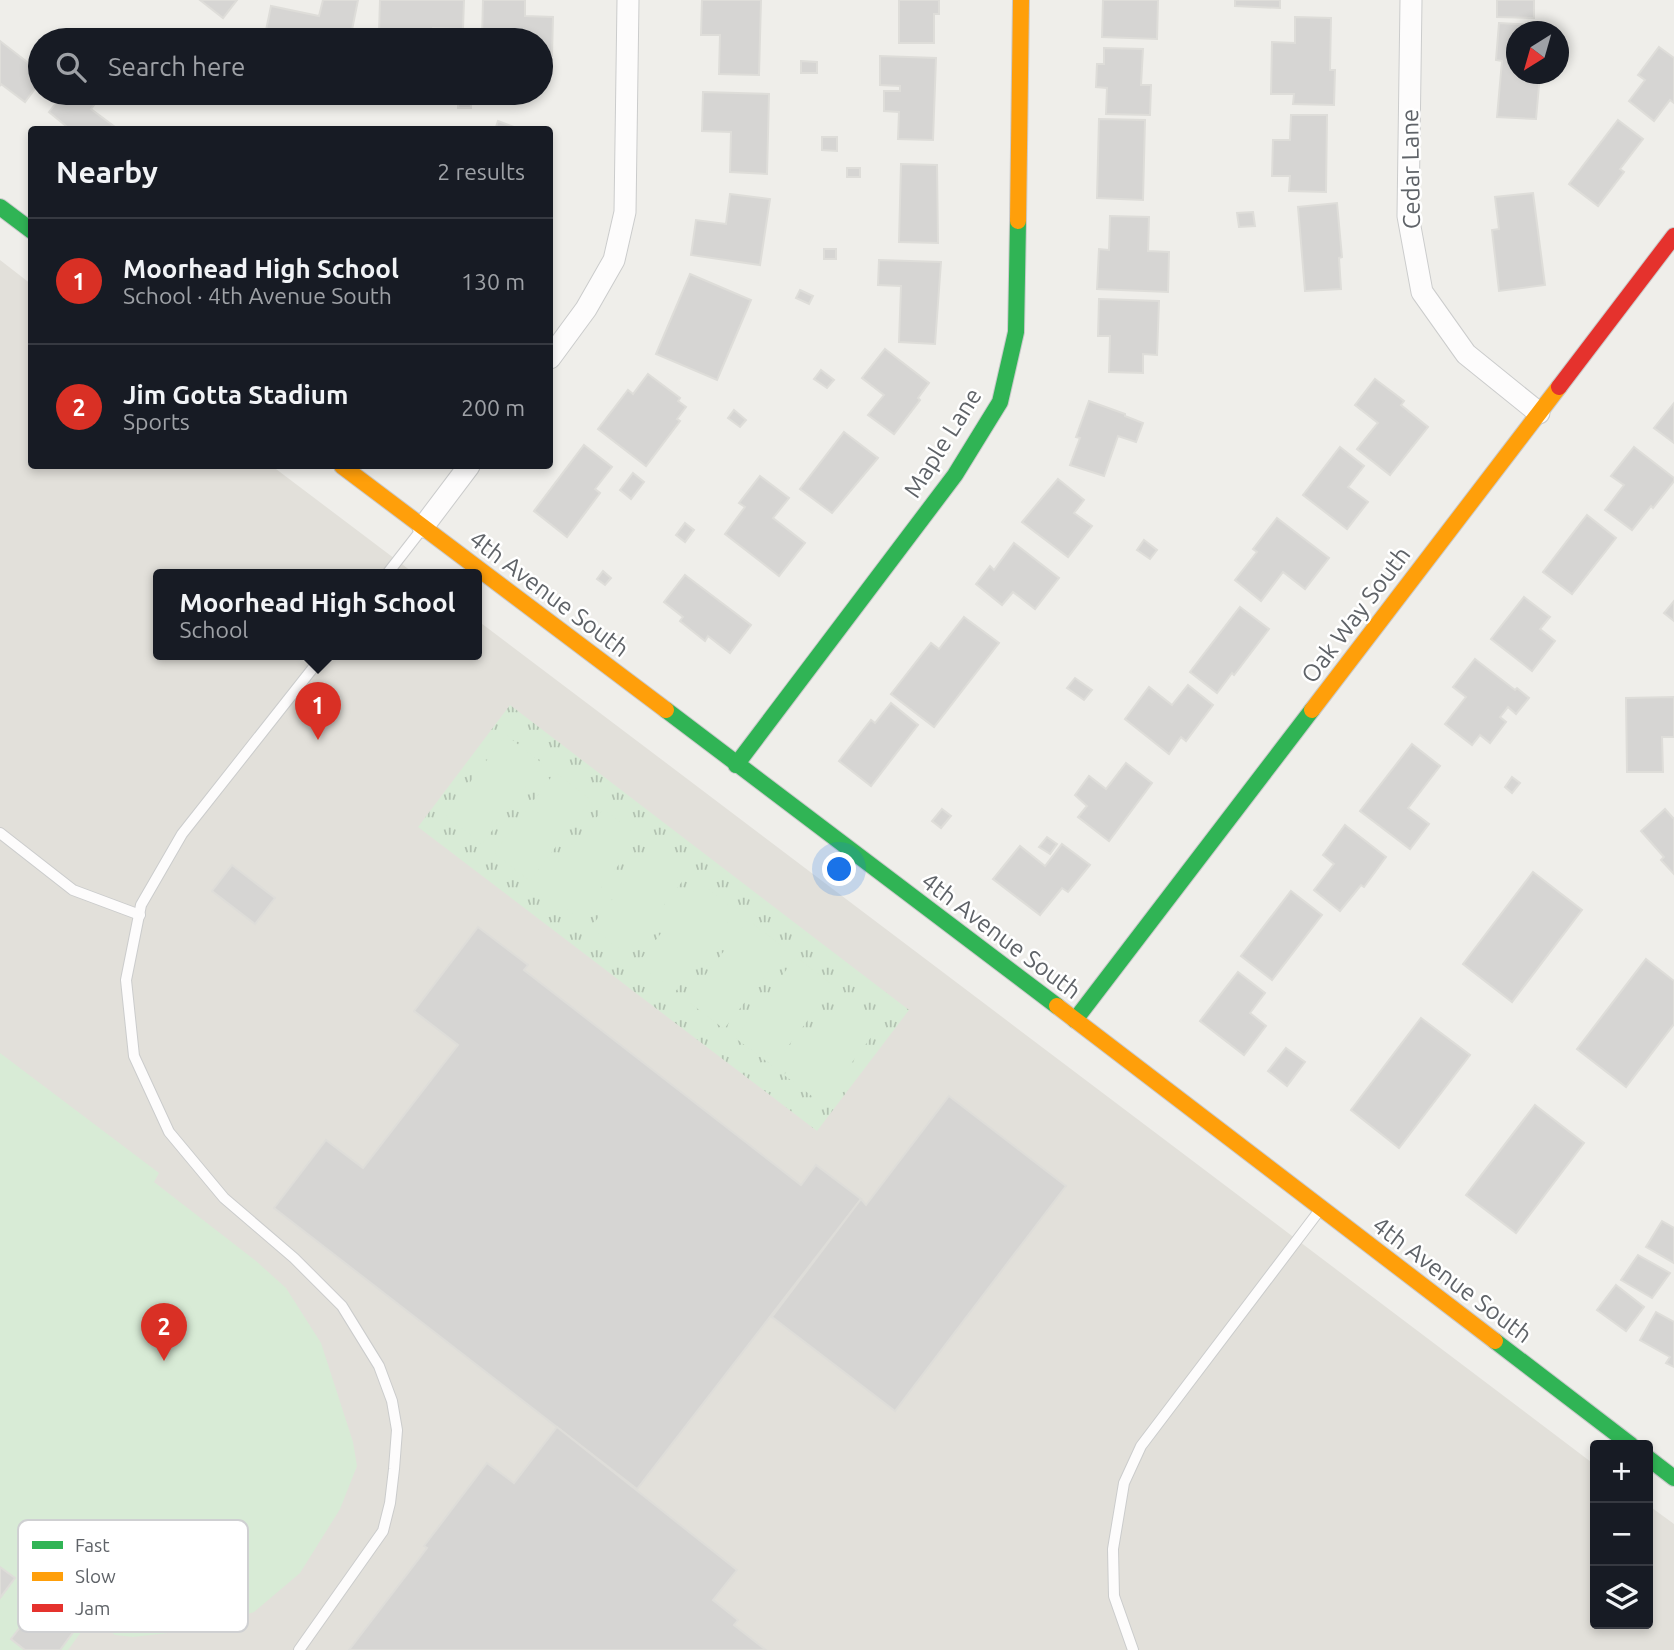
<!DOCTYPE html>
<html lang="en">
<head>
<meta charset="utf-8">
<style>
	body { margin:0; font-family:Ubuntu,sans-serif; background:#20242c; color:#f1f3f6 }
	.controls { position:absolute; right:21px; bottom:21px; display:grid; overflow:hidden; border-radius:7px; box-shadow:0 4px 10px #0003 }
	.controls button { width:63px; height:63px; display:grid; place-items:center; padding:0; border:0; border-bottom:2px solid #363941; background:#171b24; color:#f1f3f6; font:35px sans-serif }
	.compass { position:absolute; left:1506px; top:21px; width:63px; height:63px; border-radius:50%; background:#171b24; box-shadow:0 4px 10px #0003; rotate:217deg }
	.you { position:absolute; left:840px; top:870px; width:24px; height:24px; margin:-18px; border:5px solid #fff; border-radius:50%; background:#1a73e8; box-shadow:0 0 0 10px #1a73e833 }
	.badge { display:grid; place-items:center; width:46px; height:46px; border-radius:50%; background:#d93025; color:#fff; font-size:23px; font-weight:700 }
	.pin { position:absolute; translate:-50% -58px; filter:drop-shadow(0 2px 4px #0008) }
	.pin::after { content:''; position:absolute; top:37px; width:24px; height:21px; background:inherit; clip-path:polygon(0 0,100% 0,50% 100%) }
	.popup { position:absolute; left:153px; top:569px; width:329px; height:91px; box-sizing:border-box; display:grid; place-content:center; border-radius:7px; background:#171b24; filter:drop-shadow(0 2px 5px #0005); font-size:23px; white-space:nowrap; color:#9ea1a6 }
	.popup b { font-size:26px; color:#f1f3f6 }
	.popup::after { content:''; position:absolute; left:50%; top:100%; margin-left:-14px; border:14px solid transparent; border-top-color:#171b24 }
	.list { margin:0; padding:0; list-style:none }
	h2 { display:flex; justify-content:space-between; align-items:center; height:91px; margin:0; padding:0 28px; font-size:30px }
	h2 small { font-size:23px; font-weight:400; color:#9ea1a6 }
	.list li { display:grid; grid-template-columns:46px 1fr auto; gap:21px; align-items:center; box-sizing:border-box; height:126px; padding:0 28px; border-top:2px solid #363941 }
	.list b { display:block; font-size:26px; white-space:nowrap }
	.list p { margin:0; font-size:23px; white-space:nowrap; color:#9ea1a6 }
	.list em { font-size:23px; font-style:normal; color:#9ea1a6 }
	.icon { flex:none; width:38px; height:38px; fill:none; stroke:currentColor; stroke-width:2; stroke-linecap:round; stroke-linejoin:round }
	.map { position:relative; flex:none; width:1674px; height:1650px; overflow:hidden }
	.search { position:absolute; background:#171b24; box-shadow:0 4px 10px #0003; left:28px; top:28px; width:525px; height:77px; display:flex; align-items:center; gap:18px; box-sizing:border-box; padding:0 24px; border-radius:38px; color:#9ea1a6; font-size:26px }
	.panel { position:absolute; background:#171b24; box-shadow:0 4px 10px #0003; left:28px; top:126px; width:525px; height:343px; border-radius:7px }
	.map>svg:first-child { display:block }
	.education { fill:#e2e0da }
	.park { fill:url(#park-tufts) }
	.pitch { fill:#d8ebd6 }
	.building { fill:#d6d5d3; stroke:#deddd9; stroke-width:2 }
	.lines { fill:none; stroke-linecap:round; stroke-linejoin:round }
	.lane-casing { stroke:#cbcccc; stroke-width:12 }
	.street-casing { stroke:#cbcccc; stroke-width:23 }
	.fast-casing { stroke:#cacacb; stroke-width:18 }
	.slow-casing { stroke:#cacacb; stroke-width:18 }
	.jam-casing { stroke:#cacacb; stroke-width:18 }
	.lane { stroke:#fdfcfc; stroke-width:10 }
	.street { stroke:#fdfcfc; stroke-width:21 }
	.fast { stroke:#30b455; stroke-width:16 }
	.slow { stroke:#ff9f0a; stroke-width:16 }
	.jam { stroke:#e5322d; stroke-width:16 }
	.labels { text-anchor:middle; stroke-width:5; stroke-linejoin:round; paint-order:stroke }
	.street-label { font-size:24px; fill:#5f6368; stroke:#fff }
	.key { fill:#fff; stroke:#cfd0d2; stroke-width:2 }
	.key-label { font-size:19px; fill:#5f6368 }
</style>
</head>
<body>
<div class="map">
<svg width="1674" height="1650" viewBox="0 0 1674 1650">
	<defs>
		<pattern id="park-tufts" width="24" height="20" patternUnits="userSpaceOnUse" patternTransform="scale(1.75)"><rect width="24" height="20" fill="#d8ebd6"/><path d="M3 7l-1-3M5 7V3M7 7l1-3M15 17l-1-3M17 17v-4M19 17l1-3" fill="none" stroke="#b2c2b1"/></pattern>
	</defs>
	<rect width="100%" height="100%" fill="#efeeea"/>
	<polygon class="education" points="0,260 31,284 32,466 272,466 415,574 159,574 159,654 477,654 477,620 1595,1465 1595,1624 1648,1624 1648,1505 1674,1524 1674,1650 0,1650"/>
	<polygon class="park" points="510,705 909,1010 817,1131 418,827"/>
	<g class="pitch">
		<polygon points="506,735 543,764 482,844 445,815"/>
		<polygon points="555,772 591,800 530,881 494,853"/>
		<polygon points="603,809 640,837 578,918 542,889"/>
		<polygon points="652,847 688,874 626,954 591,927"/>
		<polygon points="700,883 737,911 675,992 638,963"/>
		<polygon points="748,920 786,949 724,1029 686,1000"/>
		<polygon points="796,957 834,986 773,1066 735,1038"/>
		<polygon points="845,994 882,1023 821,1103 784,1075"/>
		<polygon points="0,1053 159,1173 154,1182 256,1261 286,1288 321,1343 353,1442 357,1466 340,1509 300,1573 254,1612 203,1629 133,1637 115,1635 92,1617 68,1650 0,1650"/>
	</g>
	<g class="building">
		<polygon points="200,0 237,0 223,18"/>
		<polygon points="323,0 358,0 350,40 320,37 320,40 264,40 271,6 319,16"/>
		<polygon points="380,0 464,0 463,29 433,28 432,35 379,33"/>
		<polygon points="483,0 525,0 525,16 553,17 552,56 541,55 541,40 482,40"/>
		<polygon points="702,0 761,0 759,75 719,74 720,35 701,35"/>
		<polygon points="899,0 939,0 939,14 934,14 934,43 899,43"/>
		<polygon points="1103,0 1158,0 1157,39 1102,37"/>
		<polygon points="1235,0 1280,0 1280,8 1235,6"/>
		<polygon points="1497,0 1534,0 1534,18 1497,17"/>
		<polygon points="1295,17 1331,18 1330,70 1335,70 1334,105 1293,104 1294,94 1271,94 1272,42 1295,43"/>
		<polygon points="1499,23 1537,25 1537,32 1516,32 1516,74 1540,74 1536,119 1497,117 1502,61 1496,60"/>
		<polygon points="0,41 40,72 40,82 25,102 1,84 0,86"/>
		<polygon points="1659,47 1674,58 1674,103 1670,100 1654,121 1629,101 1645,80 1638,75"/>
		<polygon points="1104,48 1143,49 1141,85 1151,85 1150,115 1106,114 1107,88 1096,87 1097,64 1104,64"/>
		<polygon points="880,56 936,58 933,140 898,139 899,112 884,111 884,91 900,91 900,86 880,85"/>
		<polygon points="801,61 817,62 817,73 801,73"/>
		<polygon points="703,92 769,94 767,174 730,172 731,132 702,131"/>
		<polygon points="64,93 80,93 95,104 91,109 119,130 71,130 49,112"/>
		<rect x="458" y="95" width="13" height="13"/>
		<polygon points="1291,115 1327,115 1326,192 1289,191 1290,176 1272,176 1273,140 1290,140"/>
		<polygon points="1099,119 1145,120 1143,200 1097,198"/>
		<polygon points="1618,120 1643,139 1620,169 1624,172 1598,206 1569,184"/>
		<polygon points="498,121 522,130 495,130"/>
		<polygon points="822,137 837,137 837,151 822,150"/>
		<polygon points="901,164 937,165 938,243 899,242"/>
		<rect x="847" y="168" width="13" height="9"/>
		<polygon points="1533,193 1545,285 1499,291 1492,230 1499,229 1495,197"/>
		<polygon points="730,194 770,199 760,265 691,255 696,220 726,224"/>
		<polygon points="1337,203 1342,257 1339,258 1341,289 1305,291 1298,207"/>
		<polygon points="1253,212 1255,226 1239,227 1237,213"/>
		<polygon points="1110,216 1149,217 1148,251 1169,252 1168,292 1097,289 1099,249 1109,250"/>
		<rect x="824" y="249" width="12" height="10"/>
		<polygon points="879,260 941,262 935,344 899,342 901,286 878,285"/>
		<polygon points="690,274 751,300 717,380 656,354"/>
		<polygon points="800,290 813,296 809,304 796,298"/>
		<polygon points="1099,299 1159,301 1157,355 1143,354 1143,373 1109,372 1110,336 1098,336"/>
		<polygon points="885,349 929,383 918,398 920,400 894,434 868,415 884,395 862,378"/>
		<polygon points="821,370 834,380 827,388 814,379"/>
		<polygon points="648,374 680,398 678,401 686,407 677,419 680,421 646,466 598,429 628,390 633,394"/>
		<polygon points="1375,379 1404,401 1401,405 1428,427 1390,475 1357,449 1378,423 1355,405"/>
		<polygon points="1089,401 1125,414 1125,416 1143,423 1136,442 1118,436 1104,476 1070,465 1080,438 1076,437"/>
		<polygon points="1674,403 1674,443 1654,428"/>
		<polygon points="734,410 746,420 740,427 728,418"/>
		<polygon points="844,432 878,458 832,513 800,489"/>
		<polygon points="584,445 612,467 595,489 600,493 567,537 534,511"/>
		<polygon points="1340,447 1364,466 1348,487 1368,502 1347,529 1303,495"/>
		<polygon points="1634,447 1674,478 1674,481 1653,508 1651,506 1632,530 1605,510 1624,485 1611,476"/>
		<polygon points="633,473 644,482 631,499 620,490"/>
		<polygon points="760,476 789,498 773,518 805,543 779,576 725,534 745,507 739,503"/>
		<polygon points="1058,479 1084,500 1074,513 1092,526 1068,557 1022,522"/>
		<polygon points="1587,515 1616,538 1572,594 1543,572"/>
		<polygon points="1277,518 1329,558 1305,589 1283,572 1261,601 1235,580 1257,552 1253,549"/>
		<polygon points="685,523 694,530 685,542 676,535"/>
		<polygon points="1144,540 1157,550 1150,559 1137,550"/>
		<polygon points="1014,543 1059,578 1035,609 1013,592 1002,605 976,584 990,566 994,570"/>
		<polygon points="603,571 611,578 605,585 597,579"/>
		<polygon points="685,575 751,625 730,653 708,636 705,641 680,621 683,617 664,602"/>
		<polygon points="1524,597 1550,617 1540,629 1555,641 1532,671 1491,639"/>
		<polygon points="1674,601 1674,621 1664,613"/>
		<polygon points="1240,607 1269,629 1234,675 1232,673 1217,693 1190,672"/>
		<polygon points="964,617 999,643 934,727 891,694 931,643 939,649"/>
		<polygon points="1475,659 1515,690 1517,688 1529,698 1516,714 1508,707 1500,717 1506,722 1490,743 1480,735 1472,745 1445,724 1466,697 1453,687"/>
		<polygon points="1075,678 1092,690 1084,700 1067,688"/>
		<polygon points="1188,685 1213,705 1186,741 1181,737 1169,754 1125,719 1149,687 1172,705"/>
		<polygon points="1674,697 1674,737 1662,737 1663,772 1627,772 1626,698"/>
		<polygon points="891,703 918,725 871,786 839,761 871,720 875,723"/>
		<polygon points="1412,744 1440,766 1408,808 1429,824 1410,849 1360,811"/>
		<polygon points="1126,763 1152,783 1109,841 1078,817 1087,806 1075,795 1089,776 1106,789"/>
		<polygon points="1512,777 1520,783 1512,793 1505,787"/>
		<polygon points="942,809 951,816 941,828 932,821"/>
		<polygon points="1665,809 1674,819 1674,874 1661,860 1664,857 1641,831"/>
		<polygon points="1345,825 1386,857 1364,887 1361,885 1340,911 1314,890 1334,864 1323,855"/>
		<polygon points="1047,837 1057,844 1050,854 1039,847"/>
		<polygon points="1062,844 1090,865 1068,892 1062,888 1040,915 993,879 1020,846 1045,866"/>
		<polygon points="232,865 275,898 255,924 212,891"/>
		<polygon points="1533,872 1582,910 1512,1002 1463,964"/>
		<polygon points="1291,891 1322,915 1272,980 1241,956"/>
		<polygon points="478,927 528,965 524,970 801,1185 816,1165 861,1199 637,1489 274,1208 326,1140 363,1168 458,1045 414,1011"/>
		<polygon points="1646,959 1674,981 1674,1024 1626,1087 1577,1049"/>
		<polygon points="1238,972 1265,993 1250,1013 1266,1026 1244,1055 1200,1021"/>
		<polygon points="1421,1018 1470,1055 1399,1148 1351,1110"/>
		<polygon points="1286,1048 1305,1062 1287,1086 1268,1071"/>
		<polygon points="949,1096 1066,1186 895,1411 772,1317 861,1199 866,1205"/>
		<polygon points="1535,1105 1584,1143 1516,1233 1466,1195"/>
		<polygon points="1662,1221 1674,1228 1674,1263 1646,1247"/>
		<polygon points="1638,1255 1670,1273 1652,1298 1621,1280"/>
		<polygon points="1616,1285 1644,1307 1626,1331 1597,1310"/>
		<polygon points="1656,1312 1674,1322 1674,1367 1666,1363 1670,1357 1640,1340"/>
		<polygon points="557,1427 737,1570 713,1600 738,1620 734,1625 766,1650 349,1650 427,1548 424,1546 487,1463 514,1483"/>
		<polygon points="0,1567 15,1578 0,1598"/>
		<polygon points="38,1604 74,1631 60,1650 25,1650 11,1639"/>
	</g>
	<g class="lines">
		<g class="lane-casing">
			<g id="lane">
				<polyline points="387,574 422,529"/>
				<polyline points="0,833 73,890 140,915"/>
				<polyline points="299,1650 383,1531 390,1503 394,1469 397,1430 392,1401 379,1366 342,1306 294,1258 224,1198 169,1132 134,1056 126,980 141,905 182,834 324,654"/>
				<polyline points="1133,1650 1114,1596 1113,1549 1124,1483 1141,1446 1319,1211"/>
			</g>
		</g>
		<g class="street-casing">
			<g id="street">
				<polyline points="1411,0 1408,216 1422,292 1466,354 1539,413"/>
				<polyline points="550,358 586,309 614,260 625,212 628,0"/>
				<polyline points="423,527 469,466"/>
			</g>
		</g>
		<g class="fast-casing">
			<g id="fast">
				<polyline points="0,207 32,231"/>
				<polyline points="666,710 1057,1006"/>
				<polyline points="736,765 955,475 1000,402 1016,332 1018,221"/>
				<polyline points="1075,1020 1312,710"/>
				<polyline points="1495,1341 1631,1445"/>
				<polyline points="1648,1458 1674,1478"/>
			</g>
		</g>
		<g class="slow-casing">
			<g id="slow">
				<polyline points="1018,221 1021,0"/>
				<polyline points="342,466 666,710"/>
				<polyline points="1312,710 1559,387"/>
				<polyline points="1057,1006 1495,1341"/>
			</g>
		</g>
		<g class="jam-casing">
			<polyline id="jam" points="1559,387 1674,236"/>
		</g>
		<use href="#lane" class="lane"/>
		<use href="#street" class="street"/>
		<use href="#fast" class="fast"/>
		<use href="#slow" class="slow"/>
		<use href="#jam" class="jam"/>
	</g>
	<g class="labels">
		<g class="street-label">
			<text transform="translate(1411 169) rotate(-91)" y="8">Cedar Lane</text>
			<text transform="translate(943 443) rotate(-58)" y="8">Maple Lane</text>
			<text transform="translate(549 594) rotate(37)" y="8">4th Avenue South</text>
			<text transform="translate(1356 615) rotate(-53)" y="8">Oak Way South</text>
			<text transform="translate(1001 936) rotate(37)" y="8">4th Avenue South</text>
			<text transform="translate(1452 1280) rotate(37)" y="8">4th Avenue South</text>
		</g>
	</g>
	<rect x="18" y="1520" width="230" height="112" rx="10" class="key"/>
	<rect x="32" y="1541" width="31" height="8" fill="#30b455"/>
	<rect x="32" y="1572" width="31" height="9" fill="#ff9f0a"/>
	<rect x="32" y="1604" width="31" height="8" fill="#e5322d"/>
	<g class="key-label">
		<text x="75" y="1552">Fast</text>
		<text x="75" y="1583">Slow</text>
		<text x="75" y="1615">Jam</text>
	</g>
</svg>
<div class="controls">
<button>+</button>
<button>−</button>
<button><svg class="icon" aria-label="layers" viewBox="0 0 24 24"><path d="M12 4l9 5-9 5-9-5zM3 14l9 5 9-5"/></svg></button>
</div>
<svg class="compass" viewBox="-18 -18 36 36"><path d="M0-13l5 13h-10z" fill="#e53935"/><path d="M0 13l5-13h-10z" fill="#9ea1a6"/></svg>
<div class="you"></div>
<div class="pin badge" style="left:318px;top:740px">1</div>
<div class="popup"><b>Moorhead High School</b>School</div>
<div class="pin badge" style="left:164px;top:1361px">2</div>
<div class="search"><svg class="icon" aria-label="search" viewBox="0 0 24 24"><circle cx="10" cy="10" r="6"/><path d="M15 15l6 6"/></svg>Search here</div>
<section class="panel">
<h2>Nearby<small>2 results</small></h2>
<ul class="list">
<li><span class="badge">1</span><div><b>Moorhead High School</b><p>School · 4th Avenue South</p></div><em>130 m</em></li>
<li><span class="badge">2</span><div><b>Jim Gotta Stadium</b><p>Sports</p></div><em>200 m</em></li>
</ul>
</section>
</div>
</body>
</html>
